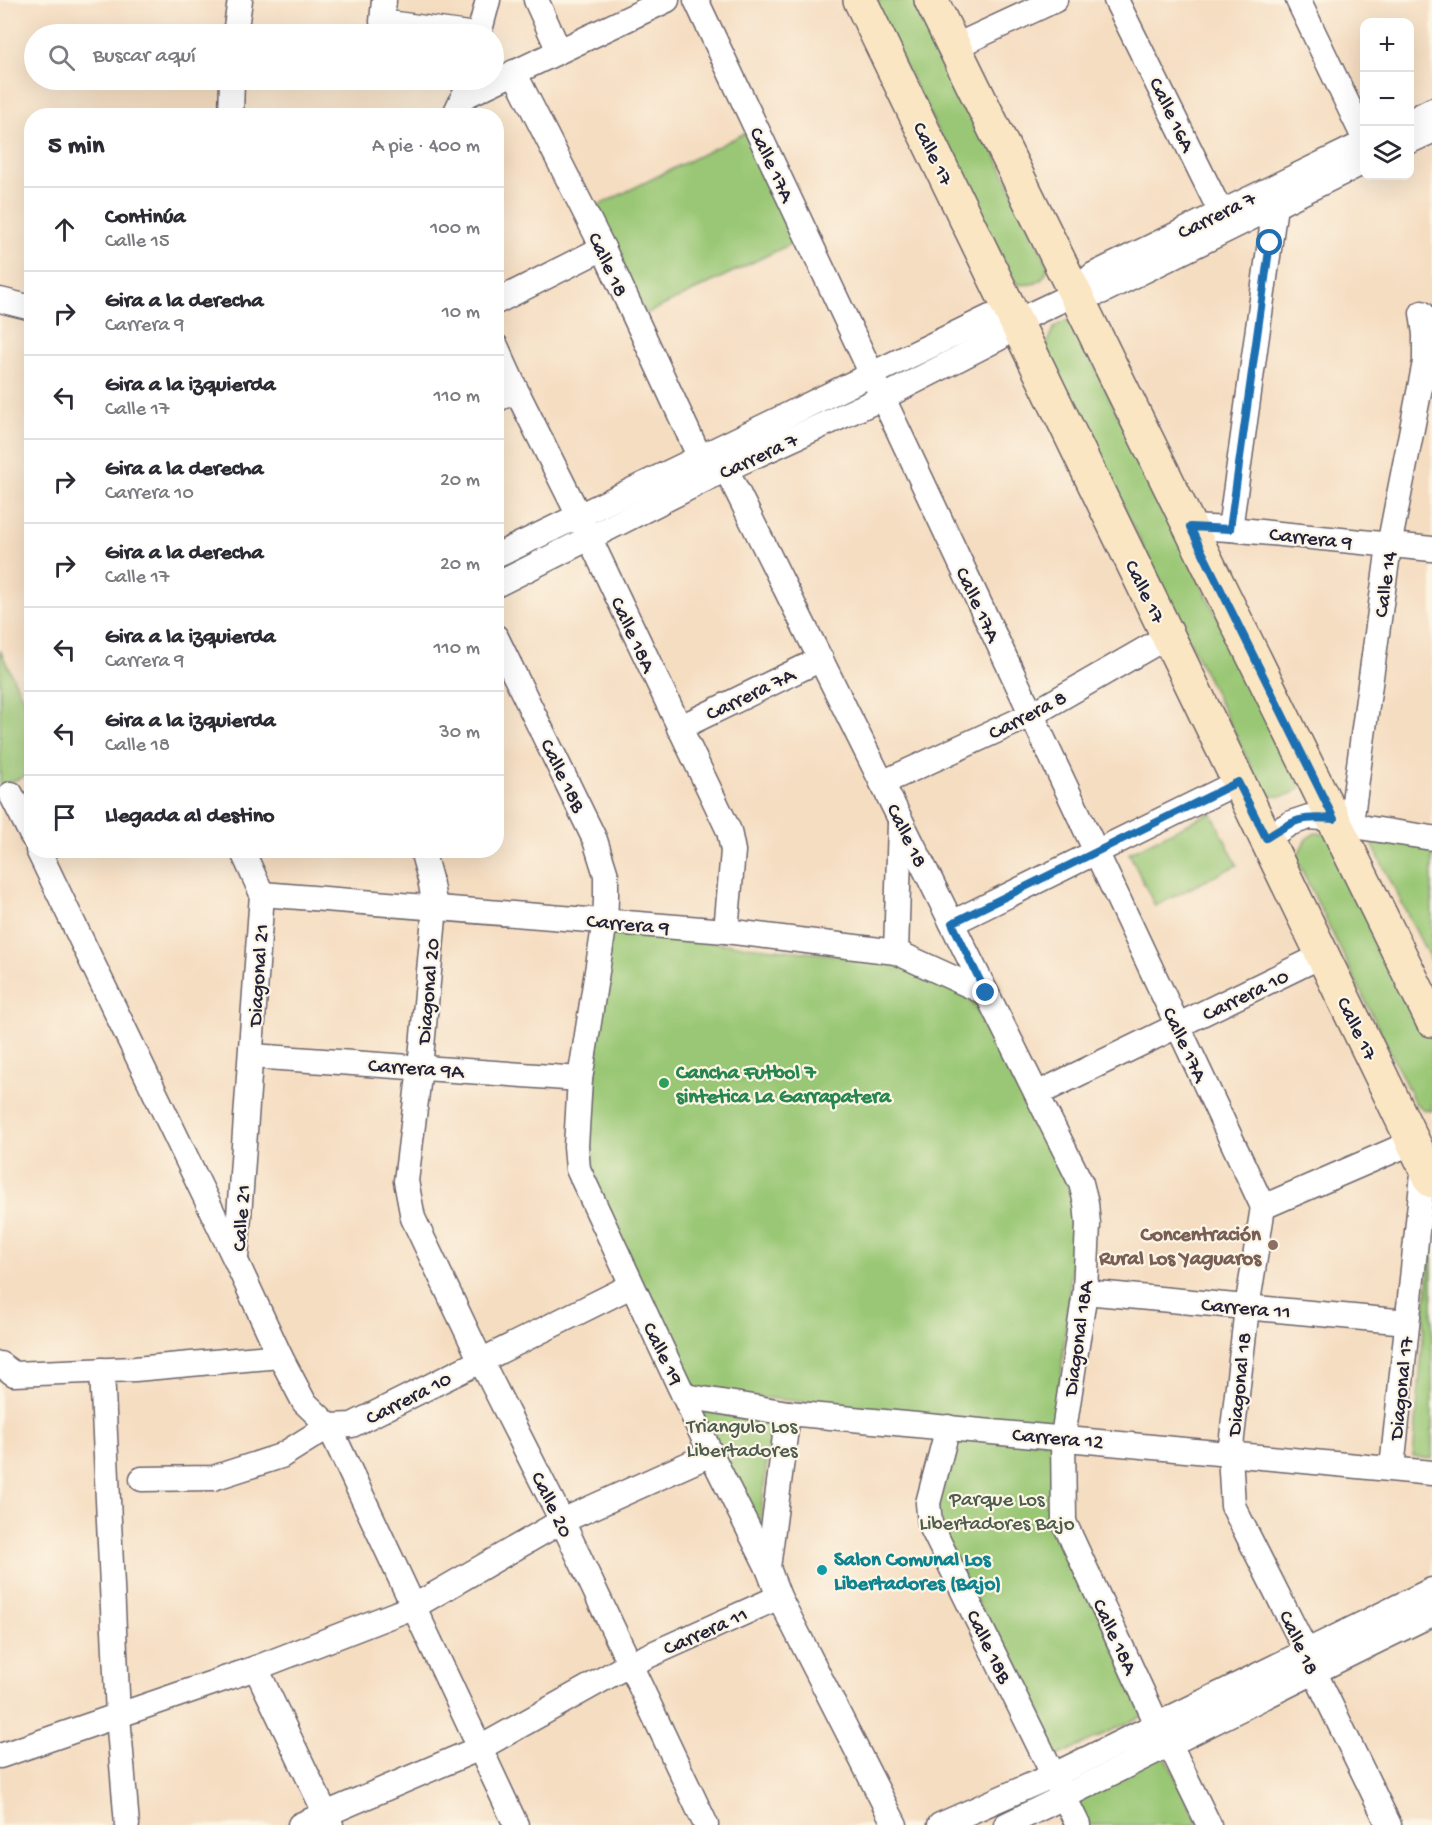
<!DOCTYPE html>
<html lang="es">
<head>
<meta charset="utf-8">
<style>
	body { margin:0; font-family:"Gochi Hand",sans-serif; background:#f7f7f7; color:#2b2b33 }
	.controls { position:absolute; right:18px; top:18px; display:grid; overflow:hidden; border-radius:12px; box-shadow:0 6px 24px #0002 }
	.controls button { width:54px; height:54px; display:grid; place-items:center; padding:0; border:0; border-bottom:2px solid #e1e1e2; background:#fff; color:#2b2b33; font:30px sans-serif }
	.stop { position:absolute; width:18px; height:18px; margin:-14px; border:4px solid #1f6fb2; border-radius:50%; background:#fff }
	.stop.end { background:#1f6fb2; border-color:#fff; box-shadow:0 2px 6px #0008 }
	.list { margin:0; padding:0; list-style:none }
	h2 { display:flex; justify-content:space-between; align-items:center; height:78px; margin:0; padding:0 24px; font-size:26px }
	h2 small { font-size:20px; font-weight:400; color:#7c7c81 }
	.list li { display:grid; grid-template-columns:39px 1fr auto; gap:18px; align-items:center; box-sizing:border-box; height:84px; padding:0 24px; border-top:2px solid #e1e1e2 }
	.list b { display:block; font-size:22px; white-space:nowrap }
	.list p { margin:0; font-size:20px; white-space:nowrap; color:#7c7c81 }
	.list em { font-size:20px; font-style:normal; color:#7c7c81 }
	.icon { flex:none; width:33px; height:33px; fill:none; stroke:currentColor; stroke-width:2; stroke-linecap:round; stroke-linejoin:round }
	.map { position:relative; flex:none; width:1432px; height:1825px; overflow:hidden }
	.search { position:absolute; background:#fff; box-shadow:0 6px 24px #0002; left:24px; top:24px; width:480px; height:66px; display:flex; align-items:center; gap:15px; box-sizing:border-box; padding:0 21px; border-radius:33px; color:#7c7c81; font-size:22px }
	.panel { position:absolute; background:#fff; box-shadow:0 6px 24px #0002; left:24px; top:108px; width:480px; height:750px; border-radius:24px }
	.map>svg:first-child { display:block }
	.green { fill:#9ac774; stroke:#5e7458; stroke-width:1.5 }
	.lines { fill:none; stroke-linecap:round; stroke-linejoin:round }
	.street-casing { stroke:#6c636a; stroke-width:27 }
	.secondary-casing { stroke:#6c636a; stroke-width:36 }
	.street { stroke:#fff; stroke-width:24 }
	.secondary { stroke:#fbe6c4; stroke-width:33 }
	.route { stroke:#1f6fb2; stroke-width:8 }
	.leisure-dot { fill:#2e9e5b; stroke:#fcf5e5; stroke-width:2 }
	.education-dot { fill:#8d6e63; stroke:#fcf5e5; stroke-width:2 }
	.culture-dot { fill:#0f9aa8; stroke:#fcf5e5; stroke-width:2 }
	.labels { text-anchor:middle; stroke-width:4.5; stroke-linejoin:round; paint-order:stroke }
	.street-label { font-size:21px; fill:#22223b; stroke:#fcf5e5 }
	.leisure-label { font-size:21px; font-weight:bold; fill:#27864d; stroke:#fcf5e5; text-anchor:start }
	.education-label { font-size:21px; font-weight:bold; fill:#785e54; stroke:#fcf5e5; text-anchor:end }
	.park-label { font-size:21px; fill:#4c5c4f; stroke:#fcf5e5 }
	.culture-label { font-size:21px; font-weight:bold; fill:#0d838f; stroke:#fcf5e5; text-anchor:start }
</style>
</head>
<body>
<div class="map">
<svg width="1432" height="1825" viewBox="0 0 1432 1825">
	<rect width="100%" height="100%" fill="#fcf5e5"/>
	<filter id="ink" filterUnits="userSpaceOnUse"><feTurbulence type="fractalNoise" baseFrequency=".0167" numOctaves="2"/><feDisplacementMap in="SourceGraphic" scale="12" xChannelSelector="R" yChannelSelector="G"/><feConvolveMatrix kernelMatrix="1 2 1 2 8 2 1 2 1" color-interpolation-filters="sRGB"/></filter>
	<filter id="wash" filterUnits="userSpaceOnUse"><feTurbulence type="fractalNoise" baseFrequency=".008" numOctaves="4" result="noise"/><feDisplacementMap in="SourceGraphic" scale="24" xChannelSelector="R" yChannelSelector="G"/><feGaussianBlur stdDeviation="1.35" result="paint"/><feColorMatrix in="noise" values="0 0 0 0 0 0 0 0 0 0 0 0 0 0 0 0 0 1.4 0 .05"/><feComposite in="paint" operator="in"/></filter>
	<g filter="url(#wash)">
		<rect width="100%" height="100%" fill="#f5ddc1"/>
		<g class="green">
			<path d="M872,0H922L1048,266C1044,284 1033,286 1016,284Z"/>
			<polygon points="747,132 799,240 646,314 593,208"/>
			<path d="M1071,319L1301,788C1288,797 1278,799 1264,793L1046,349C1050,332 1053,324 1071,319Z"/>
			<polygon points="0,650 32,717 31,774 0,786"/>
			<polygon points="1211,812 1237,865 1155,906 1129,853"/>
			<polygon points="1315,833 1337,835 1432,1026 1432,1111 1425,1110 1415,1103 1296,858 1306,839"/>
			<polygon points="1368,836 1432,847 1432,963"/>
			<polygon points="606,932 905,962 972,1001 1025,1080 1078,1199 1056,1429 691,1390 585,1167 587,1077"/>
			<polygon points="1432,1232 1432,1459 1413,1457"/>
			<polygon points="699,1407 772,1414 759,1533"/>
			<polygon points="953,1437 1056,1442 1057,1525 1145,1715 1055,1757 935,1519"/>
			<polygon points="1163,1752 1199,1825 1085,1825 1071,1798"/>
		</g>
	</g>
	<g filter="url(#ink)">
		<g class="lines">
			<g class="street-casing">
				<g id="street">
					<polyline points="384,0 382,22 468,34"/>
					<polyline points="536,0 559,51"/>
					<polyline points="696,0 1263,1207"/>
					<polyline points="1116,0 1228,227"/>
					<polyline points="1298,0 1364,138"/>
					<polyline points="235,34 240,0"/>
					<polyline points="479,34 488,0"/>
					<polyline points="954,47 1055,0"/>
					<polyline points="514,72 603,248 700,458"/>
					<polyline points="231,116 232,80"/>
					<polyline points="454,116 463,97 667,0"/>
					<polyline points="1410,121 1432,110"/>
					<polyline points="1410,141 1432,131"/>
					<polyline points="1074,294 1093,275 1364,143"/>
					<polyline points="0,300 32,308"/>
					<polyline points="496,302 603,248"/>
					<polyline points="496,346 516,390 579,516 729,831 733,851 726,931"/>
					<polyline points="496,400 516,390"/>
					<polyline points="726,469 1081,1183 1086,1203 1088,1224 1085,1292 1063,1437 1064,1522 1157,1724 1170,1745 1209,1825"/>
					<polyline points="1190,527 1230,529 1432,549"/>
					<polyline points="1230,529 1275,206"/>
					<polyline points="496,556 990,317 1015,322"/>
					<polyline points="496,585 726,469 882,398 999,338 1015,322 1074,294 1101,292 1364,162"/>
					<polyline points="496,637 595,840 606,875 606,899 605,921 580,1079 576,1146 578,1169 711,1454 768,1568 779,1597 895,1825"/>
					<polyline points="679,728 821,659"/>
					<polyline points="882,783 1031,715 1168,636"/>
					<polyline points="11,794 32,836"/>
					<polyline points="1351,823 1389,546 1425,362 1425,334 1422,313"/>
					<polyline points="1266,838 1291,823 1309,817 1334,819 1366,828 1432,838"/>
					<polyline points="38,850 236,1261 280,1356 304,1402 329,1426 516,1825"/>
					<polyline points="422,850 430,879 435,907 420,1068 406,1181 413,1218 481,1361 562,1521 706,1825"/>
					<polyline points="262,894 726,931 896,952 986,993"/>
					<polyline points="952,923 1238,782"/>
					<polyline points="896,952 900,823"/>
					<polyline points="252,1056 580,1079"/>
					<polyline points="1037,1094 1323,955"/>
					<polyline points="1263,1207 1247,1308 1230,1454 1233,1506 1307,1653 1314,1671 1389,1825"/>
					<polyline points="1263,1207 1413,1142"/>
					<polyline points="236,1258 262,894 242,850"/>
					<polyline points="1085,1292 1407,1322"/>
					<polyline points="0,1364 14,1374 135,1369 280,1356"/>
					<polyline points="102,1370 118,1716 127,1825"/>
					<polyline points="685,1396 788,1413 1432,1473"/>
					<polyline points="948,1427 928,1503 930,1524 1078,1825"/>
					<polyline points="1392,1468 1424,1165"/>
					<polyline points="142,1479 213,1478 281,1456 329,1426 352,1425 631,1286"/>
					<polyline points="768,1568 788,1413"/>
					<polyline points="256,1668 331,1825"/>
					<polyline points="0,1756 256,1668 413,1607 562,1521 711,1454"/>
					<polyline points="300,1825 480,1748 630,1664 779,1597"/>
					<polyline points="940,1825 1054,1775 1432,1590"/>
					<path d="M1006,1825C1149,1756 1289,1683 1432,1614"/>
				</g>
			</g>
			<g class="secondary-casing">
				<g id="secondary">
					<polyline points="860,0 1432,1181"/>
					<polyline points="931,0 1432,1020"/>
				</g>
			</g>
			<use href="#street" class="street"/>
			<use href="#secondary" class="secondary"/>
		</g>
	</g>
	<g class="lines" filter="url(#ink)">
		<path class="route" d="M986,993L952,923L1238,782L1266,838C1295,820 1299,816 1334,819L1190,527L1230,529L1270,243"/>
	</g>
	<circle class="leisure-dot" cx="664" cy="1083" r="6"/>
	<circle class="education-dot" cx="1273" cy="1245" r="6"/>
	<circle class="culture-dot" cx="822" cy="1570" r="6"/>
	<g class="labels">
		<g class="street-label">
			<text transform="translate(1173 114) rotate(64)" y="7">Calle 16A</text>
			<text transform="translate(934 153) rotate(64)" y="7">Calle 17</text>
			<text transform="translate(773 164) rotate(65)" y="7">Calle 17A</text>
			<text transform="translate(1216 214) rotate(-26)" y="7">Carrera 7</text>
			<text transform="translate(609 264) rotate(65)" y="7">Calle 18</text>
			<text transform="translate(758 455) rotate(-25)" y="7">Carrera 7</text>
			<text transform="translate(1311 537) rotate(6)" y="7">Carrera 9</text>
			<text transform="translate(1384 584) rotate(-82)" y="7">Calle 14</text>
			<text transform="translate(1146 591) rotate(64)" y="7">Calle 17</text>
			<text transform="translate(979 604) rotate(65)" y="7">Calle 17A</text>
			<text transform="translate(634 634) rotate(65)" y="7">Calle 18A</text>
			<text transform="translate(750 693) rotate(-26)" y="7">Carrera 7A</text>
			<text transform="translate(1027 714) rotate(-27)" y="7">Carrera 8</text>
			<text transform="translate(564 775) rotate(64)" y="7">Calle 18B</text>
			<text transform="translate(908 835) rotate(64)" y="7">Calle 18</text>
			<text transform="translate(628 923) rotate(5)" y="7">Carrera 9</text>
			<text transform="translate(257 975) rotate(-86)" y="7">Diagonal 21</text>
			<text transform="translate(427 991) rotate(-85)" y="7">Diagonal 20</text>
			<text transform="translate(1245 994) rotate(-26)" y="7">Carrera 10</text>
			<text transform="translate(1358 1028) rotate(64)" y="7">Calle 17</text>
			<text transform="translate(1186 1044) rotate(65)" y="7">Calle 17A</text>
			<text transform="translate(416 1067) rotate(4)" y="7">Carrera 9A</text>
			<text transform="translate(240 1218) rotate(-86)" y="7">Calle 21</text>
			<text transform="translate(1246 1307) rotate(5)" y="7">Carrera 11</text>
			<text transform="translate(1077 1338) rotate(-82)" y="7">Diagonal 18A</text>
			<text transform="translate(664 1353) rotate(64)" y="7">Calle 19</text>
			<text transform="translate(1238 1384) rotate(-84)" y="7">Diagonal 18</text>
			<text transform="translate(1400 1388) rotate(-84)" y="7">Diagonal 17</text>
			<text transform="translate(408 1397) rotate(-27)" y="7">Carrera 10</text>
			<text transform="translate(1058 1437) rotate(5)" y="7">Carrera 12</text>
			<text transform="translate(553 1504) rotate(64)" y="7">Calle 20</text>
			<text transform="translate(705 1630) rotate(-24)" y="7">Carrera 11</text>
			<text transform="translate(1116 1636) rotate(65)" y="7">Calle 18A</text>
			<text transform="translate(1300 1642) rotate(65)" y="7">Calle 18</text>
			<text transform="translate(990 1646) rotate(64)" y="7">Calle 18B</text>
		</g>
		<g class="leisure-label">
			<text x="676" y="1078">Cancha Futbol 7<tspan x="676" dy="24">sintetica La Garrapatera</tspan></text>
		</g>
		<g class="education-label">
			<text x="1261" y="1240">Concentración<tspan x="1261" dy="24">Rural Los Yaguaros</tspan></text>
		</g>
		<g class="park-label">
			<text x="742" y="1432">Triangulo Los<tspan x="742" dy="24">Libertadores</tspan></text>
			<text x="997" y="1505">Parque Los<tspan x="997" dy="24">Libertadores Bajo</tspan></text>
		</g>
		<g class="culture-label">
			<text x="834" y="1565">Salon Comunal Los<tspan x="834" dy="24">Libertadores (Bajo)</tspan></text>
		</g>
	</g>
</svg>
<div class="controls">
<button>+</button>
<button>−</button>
<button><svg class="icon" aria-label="layers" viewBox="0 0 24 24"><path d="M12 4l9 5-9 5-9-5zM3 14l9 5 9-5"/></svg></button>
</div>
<div class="stop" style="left:1270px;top:243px"></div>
<div class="stop end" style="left:986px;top:993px"></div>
<div class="search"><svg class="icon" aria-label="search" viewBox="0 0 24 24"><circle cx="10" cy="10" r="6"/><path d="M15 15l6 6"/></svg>Buscar aquí</div>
<section class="panel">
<h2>5 min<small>A pie · 400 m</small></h2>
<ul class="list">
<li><svg class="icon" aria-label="ahead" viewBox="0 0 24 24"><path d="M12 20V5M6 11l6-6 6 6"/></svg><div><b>Continúa</b><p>Calle 15</p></div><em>100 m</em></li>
<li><svg class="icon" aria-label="right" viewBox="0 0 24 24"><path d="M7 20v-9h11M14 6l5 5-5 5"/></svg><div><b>Gira a la derecha</b><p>Carrera 9</p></div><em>10 m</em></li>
<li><svg class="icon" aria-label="left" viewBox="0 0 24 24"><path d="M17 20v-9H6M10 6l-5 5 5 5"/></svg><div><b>Gira a la izquierda</b><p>Calle 17</p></div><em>110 m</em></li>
<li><svg class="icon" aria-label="right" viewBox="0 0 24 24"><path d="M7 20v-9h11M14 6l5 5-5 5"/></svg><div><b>Gira a la derecha</b><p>Carrera 10</p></div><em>20 m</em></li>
<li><svg class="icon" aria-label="right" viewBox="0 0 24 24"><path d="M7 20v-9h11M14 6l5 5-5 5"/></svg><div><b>Gira a la derecha</b><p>Calle 17</p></div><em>20 m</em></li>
<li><svg class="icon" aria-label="left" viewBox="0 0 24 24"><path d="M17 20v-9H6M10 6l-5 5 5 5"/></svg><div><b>Gira a la izquierda</b><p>Carrera 9</p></div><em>110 m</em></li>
<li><svg class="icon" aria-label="left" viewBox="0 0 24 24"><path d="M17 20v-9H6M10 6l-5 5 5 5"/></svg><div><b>Gira a la izquierda</b><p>Calle 18</p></div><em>30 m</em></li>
<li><svg class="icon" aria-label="arrive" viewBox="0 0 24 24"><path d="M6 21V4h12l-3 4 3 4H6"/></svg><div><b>Llegada al destino</b></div></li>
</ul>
</section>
</div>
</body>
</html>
